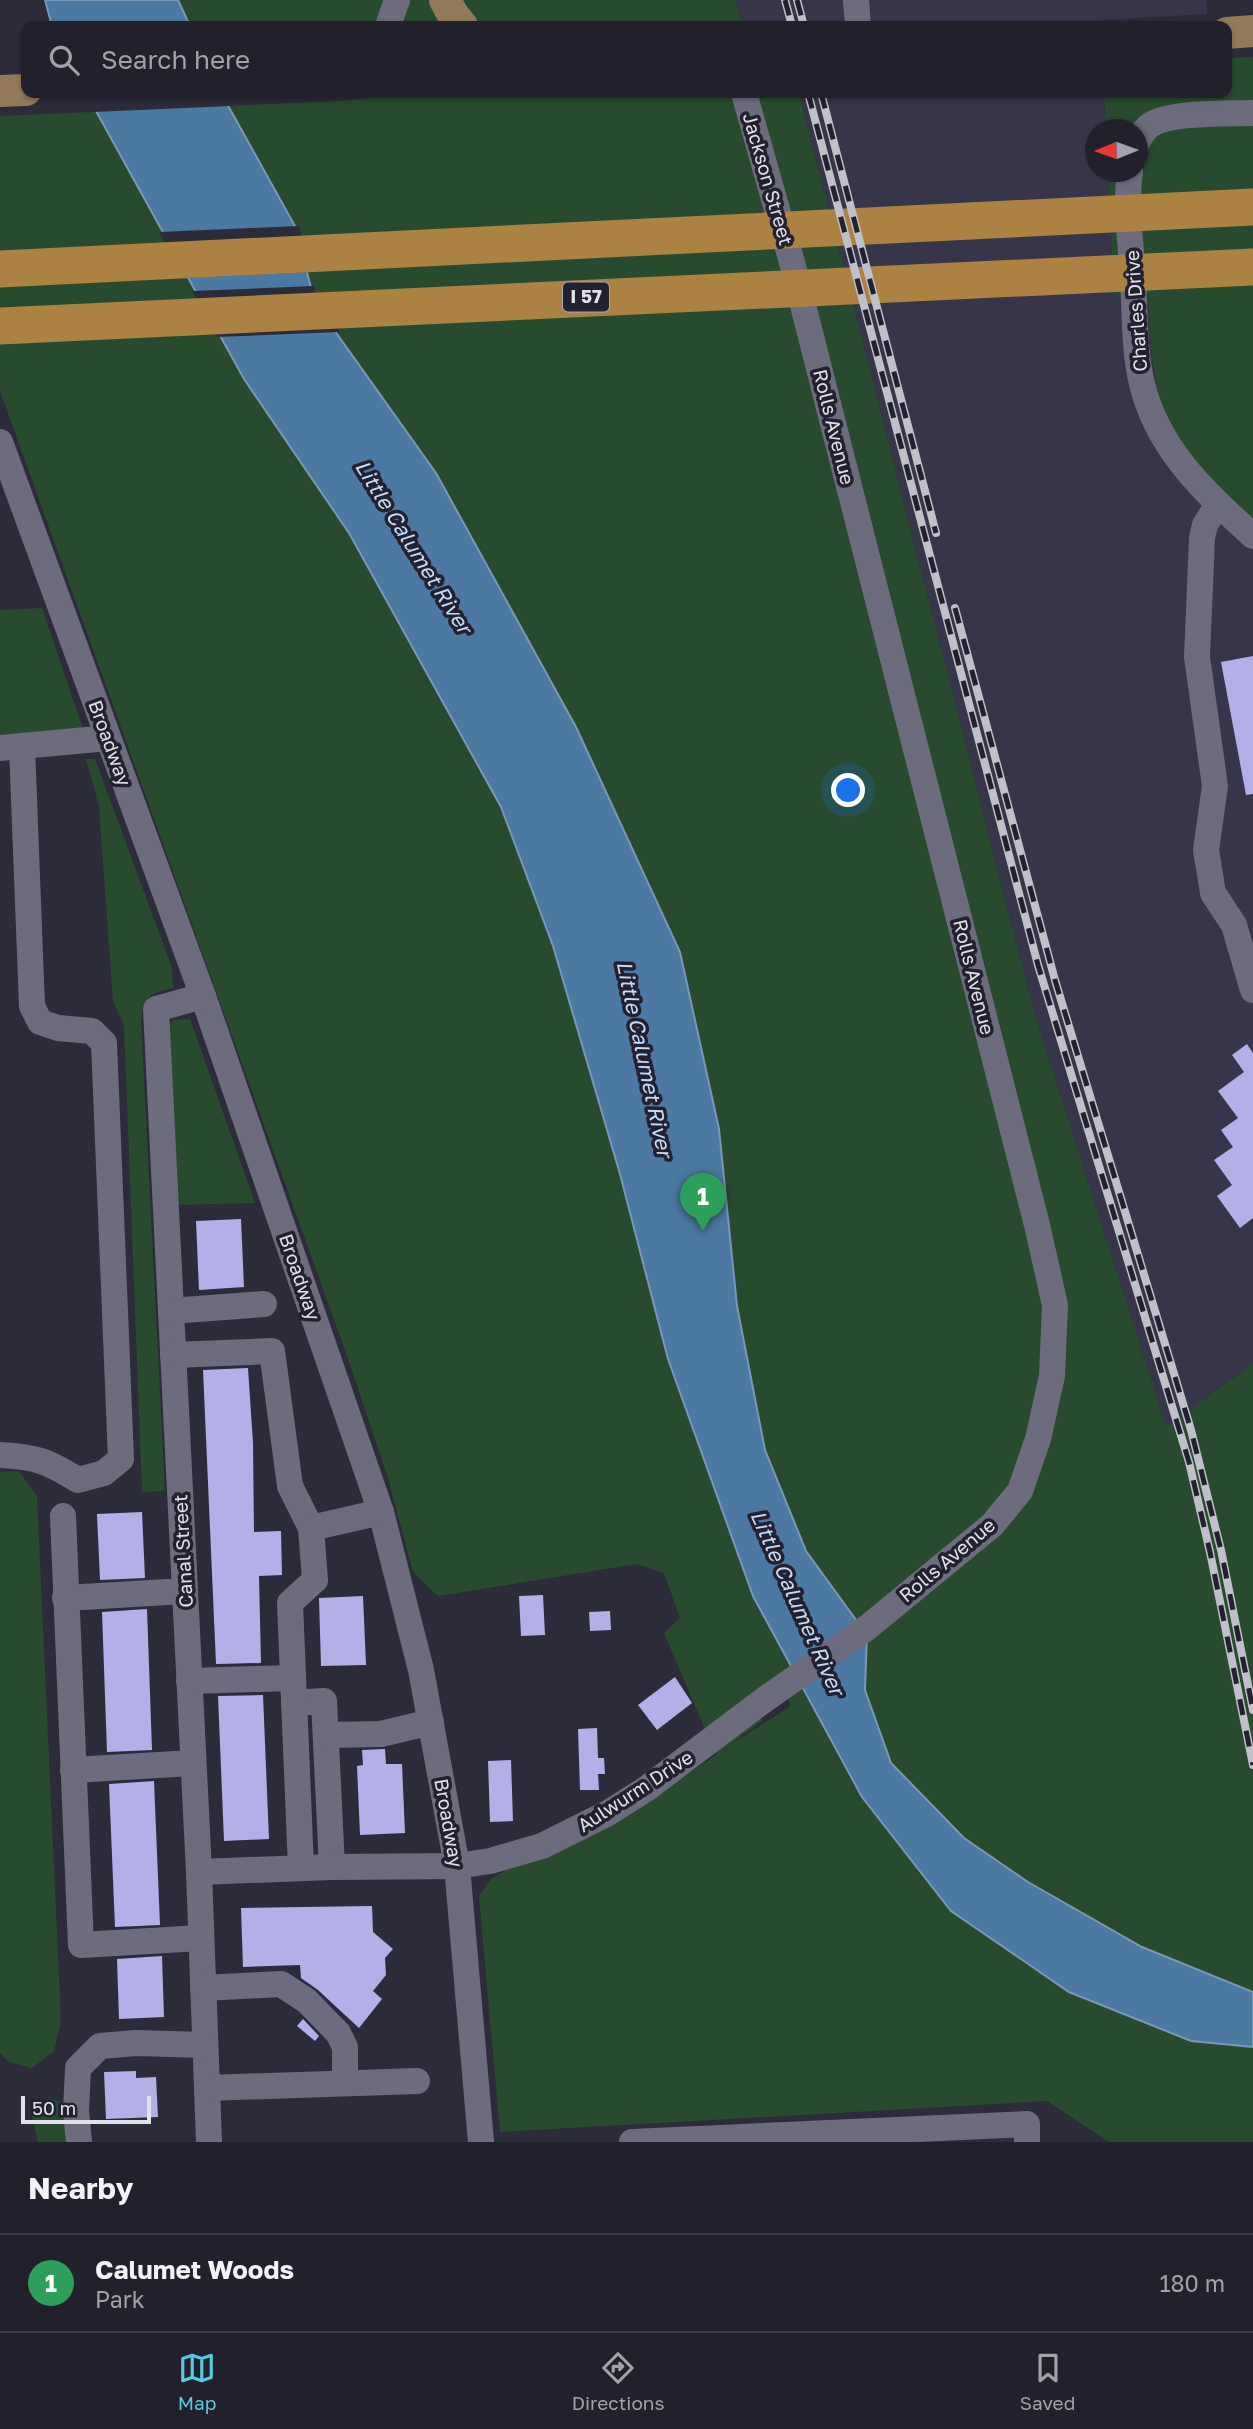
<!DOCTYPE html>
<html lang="en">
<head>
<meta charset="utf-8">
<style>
	body { margin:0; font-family:"Golos Text",sans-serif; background:#292834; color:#f1f3f6 }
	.compass { position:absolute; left:1085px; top:119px; width:63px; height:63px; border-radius:50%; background:#21202c; box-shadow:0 2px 5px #0004; rotate:269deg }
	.scale { position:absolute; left:21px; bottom:18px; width:130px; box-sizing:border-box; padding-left:7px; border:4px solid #e1e1eb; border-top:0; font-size:19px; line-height:24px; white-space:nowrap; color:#e1e1eb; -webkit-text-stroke:5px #232130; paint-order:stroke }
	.you { position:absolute; left:849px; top:791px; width:24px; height:24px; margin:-18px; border:5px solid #fff; border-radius:50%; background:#1a73e8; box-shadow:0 0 0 10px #1a73e833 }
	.badge { display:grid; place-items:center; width:46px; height:46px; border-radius:50%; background:#55cae0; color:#fff; font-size:23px; font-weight:700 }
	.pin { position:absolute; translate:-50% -58px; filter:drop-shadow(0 2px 4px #0008) }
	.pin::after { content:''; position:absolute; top:37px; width:24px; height:21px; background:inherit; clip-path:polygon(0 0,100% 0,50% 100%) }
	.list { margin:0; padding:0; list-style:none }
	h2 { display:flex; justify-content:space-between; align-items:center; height:91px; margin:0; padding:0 28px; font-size:30px }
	h2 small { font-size:23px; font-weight:400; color:#a2a3a9 }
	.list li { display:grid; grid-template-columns:46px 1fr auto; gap:21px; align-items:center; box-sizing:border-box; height:98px; padding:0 28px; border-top:2px solid #3e3e48 }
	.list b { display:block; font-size:26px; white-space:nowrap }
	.list p { margin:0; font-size:23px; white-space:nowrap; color:#a2a3a9 }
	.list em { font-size:23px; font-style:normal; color:#a2a3a9 }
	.icon { flex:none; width:38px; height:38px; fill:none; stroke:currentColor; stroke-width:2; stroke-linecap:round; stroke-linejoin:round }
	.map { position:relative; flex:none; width:1253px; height:2142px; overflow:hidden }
	.search { position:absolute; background:#21202c; box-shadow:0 2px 5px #0004; left:21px; right:21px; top:21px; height:77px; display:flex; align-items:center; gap:18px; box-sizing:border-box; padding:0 24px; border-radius:14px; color:#a2a3a9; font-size:26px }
	.sheet { height:189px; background:#21202c }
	nav { display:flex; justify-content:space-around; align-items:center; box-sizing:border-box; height:98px; border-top:2px solid #3e3e48; background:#21202c; font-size:19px; color:#a2a3a9 }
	nav a { display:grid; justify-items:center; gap:4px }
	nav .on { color:#55cae0 }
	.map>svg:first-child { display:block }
	.built { fill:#363549 }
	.green { fill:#284a2f; fill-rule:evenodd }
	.water { fill:#4c79a1; stroke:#7998b7; stroke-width:2 }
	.pier { fill:#2c2b3a }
	.building { fill:#b4afe7 }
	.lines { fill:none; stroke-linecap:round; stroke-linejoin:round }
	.minor { stroke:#6d6c7e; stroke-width:26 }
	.major { stroke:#92795a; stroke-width:32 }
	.highway { stroke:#ab8242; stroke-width:37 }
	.rail-casing { stroke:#c0c0cb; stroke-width:8 }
	.rail { stroke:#232130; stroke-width:5; stroke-dasharray:16; stroke-linecap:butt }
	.labels { text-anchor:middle; stroke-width:7; stroke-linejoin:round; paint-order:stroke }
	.shield { fill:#232130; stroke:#a8a7b3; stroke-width:2 }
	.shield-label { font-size:18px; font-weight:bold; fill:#e1e1eb }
	.street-label { font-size:19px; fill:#e1e1eb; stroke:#232130 }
	.water-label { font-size:21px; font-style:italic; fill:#c3ddf6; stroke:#232130 }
</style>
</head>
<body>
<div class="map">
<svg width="1253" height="2142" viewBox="0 0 1253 2142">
	<rect width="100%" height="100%" fill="#2c2b3a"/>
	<g class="built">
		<polygon points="736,0 1206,0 1207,14 1001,26 742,26"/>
		<polygon points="799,93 1104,93 1106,129 1096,130 1096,172 1108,172 1114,296 1148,294 1153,371 1189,457 1253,518 1253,1364 1166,1428 1034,1012"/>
	</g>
	<g class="green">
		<polygon points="178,0 736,0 742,26 190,26"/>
		<path d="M1253,57V518C1232,499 1210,480 1191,458C1151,415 1151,349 1148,294L1114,296L1108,172H1138V130L1106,129L1104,93H1227V58Z"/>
		<path d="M421,93H799L1034,1012L1166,1427L1253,1364V2142H1109L1047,2101L500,2132L479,1896L491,1879L512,1866L662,1791L716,1755L664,1633L680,1618L664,1573L637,1564L438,1596L413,1572L388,1478L345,1350L0,391V116L339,101ZM778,1679L791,1706L730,1745L762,1721L753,1697Z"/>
		<polygon points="42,608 84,732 0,735 0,610"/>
		<path d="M86,759H95L172,968L173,988C150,993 144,996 141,1020L165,1491L142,1492L124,1025L113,1001L99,807Z"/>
		<polygon points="190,1019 255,1203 174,1205 165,1030 173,1020"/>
		<polygon points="19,1471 37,1496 61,2021 54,2051 32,2068 9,2062 0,2053 0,1472"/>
		<polygon points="49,2098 65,2103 74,2142 38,2142 31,2113"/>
	</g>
	<g class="water">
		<polygon points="45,0 178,0 190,26 52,26"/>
		<polygon points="86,93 221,93 295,226 315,303 436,473 576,727 680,952 719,1129 737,1306 765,1450 806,1551 867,1635 865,1690 891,1763 964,1838 1028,1882 1142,1947 1253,1992 1253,2047 1191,2041 1069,1992 951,1911 862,1797 753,1596 668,1359 620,1174 553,946 501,807 349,533 244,379"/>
	</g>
	<g class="pier">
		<polygon points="82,93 225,93 231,106 93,112"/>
		<polygon points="299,226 310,272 184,278 159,232"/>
		<polygon points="314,286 318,302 340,332 217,337 192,291"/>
	</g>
	<g class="building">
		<polygon points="1253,656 1253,794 1246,795 1221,662"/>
		<polygon points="1247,1044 1253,1053 1253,1218 1240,1228 1217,1196 1232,1185 1214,1160 1233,1147 1221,1130 1238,1118 1218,1091 1244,1072 1232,1055"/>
		<polygon points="241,1219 244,1287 199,1290 196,1221"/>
		<polygon points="248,1368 253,1443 254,1532 281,1531 282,1575 259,1576 261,1663 216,1664 203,1370"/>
		<polygon points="142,1512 145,1578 100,1580 97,1514"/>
		<polygon points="543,1595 545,1635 521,1636 519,1596"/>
		<polygon points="363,1596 366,1665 321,1666 319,1598"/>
		<polygon points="147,1609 152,1750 107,1752 102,1612"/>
		<polygon points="610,1611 611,1630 590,1631 589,1612"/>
		<polygon points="675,1677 692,1703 657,1730 638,1705"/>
		<polygon points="263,1695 269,1839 224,1841 218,1696"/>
		<polygon points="597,1728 598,1758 604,1758 605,1774 598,1774 599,1790 580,1790 578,1729"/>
		<polygon points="385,1749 386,1764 402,1764 405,1833 360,1835 357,1766 363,1765 362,1750"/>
		<polygon points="511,1760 513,1821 490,1822 488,1761"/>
		<polygon points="154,1781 160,1925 115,1927 109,1784"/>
		<polygon points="372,1906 373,1932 393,1949 385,1958 386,1975 373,1991 382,1999 359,2028 318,1990 301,1978 300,1965 243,1967 241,1908"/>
		<polygon points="162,1956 164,2017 119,2019 117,1959"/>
		<polygon points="303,2019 319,2036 315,2041 297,2026"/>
		<polygon points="136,2071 136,2078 156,2077 158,2117 106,2119 104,2072"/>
	</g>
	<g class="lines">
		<g class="minor">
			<polyline points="856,0 858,26"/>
			<polyline points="388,26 397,0"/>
			<path d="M1138,141C1141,135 1145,128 1152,124C1173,112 1227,114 1253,113"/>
			<path d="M1130,172C1125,206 1131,243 1133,278C1135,313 1134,350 1142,384C1158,450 1205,492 1253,536"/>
			<polyline points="0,442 203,996 381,1512 421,1670 457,1866 481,2142"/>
			<polyline points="1218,504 1205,525 1202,538 1197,657 1215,786 1206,850 1213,893 1234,925 1253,990"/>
			<polyline points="0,748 108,738"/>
			<polyline points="203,996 156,1009 199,1872 209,2142"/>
			<polyline points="171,1311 264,1304"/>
			<polyline points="173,1355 272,1351 290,1486 311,1528"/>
			<path d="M0,1455C37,1457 47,1461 78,1480L104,1473L121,1459L104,1043L92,1031L58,1028L40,1022L32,1006L22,747"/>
			<polyline points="63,1516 81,1945 201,1938"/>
			<polyline points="65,1598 185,1591"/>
			<polyline points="189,1681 293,1678"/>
			<polyline points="294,1703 324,1701 332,1867"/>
			<polyline points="326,1735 381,1734 431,1722"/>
			<polyline points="73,1770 193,1763"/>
			<polyline points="301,1868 290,1603 315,1580 311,1528 381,1512"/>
			<polyline points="199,1872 332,1867 457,1866 490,1861 542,1846 608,1813 646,1789 764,1700 868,1627 992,1525 1020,1491 1038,1439 1052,1376 1055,1305 1037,1225 793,266 744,93"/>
			<polyline points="203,1988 281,1984 307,2001 338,2033 345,2047 345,2083"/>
			<polyline points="207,2088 417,2081"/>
			<polyline points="79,2142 76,2111 78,2068 100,2046 136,2043 205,2045"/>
			<polyline points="632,2142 1027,2124 1027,2142"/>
		</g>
		<g class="major">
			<polyline points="445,0 453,15 462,26"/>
			<polyline points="1227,33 1253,31"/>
			<polyline points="0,91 26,90"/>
		</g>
		<g class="highway">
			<polyline points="0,269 1253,207"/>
			<polyline points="0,326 1253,267"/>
		</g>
		<g class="rail-casing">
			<g id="rail">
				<polyline points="785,0 792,26"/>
				<polyline points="797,0 804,26"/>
				<polyline points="808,93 1038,965 1189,1462 1210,1552 1253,1765"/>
				<polyline points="821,93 936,533"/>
				<polyline points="955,608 1055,980 1191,1430 1221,1550 1253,1710"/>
			</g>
		</g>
		<use href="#rail" class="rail"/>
	</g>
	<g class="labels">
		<rect class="shield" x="563" y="282.5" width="46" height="29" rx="5"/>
		<g class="shield-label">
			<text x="586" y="303">I 57</text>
		</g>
		<g class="street-label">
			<text transform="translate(768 179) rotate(74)" y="7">Jackson Street</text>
			<text transform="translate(1136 311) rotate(-94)" y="7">Charles Drive</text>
			<text transform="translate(834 427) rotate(76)" y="7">Rolls Avenue</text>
			<text transform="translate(110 743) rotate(70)" y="7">Broadway</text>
			<text transform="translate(974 977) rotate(76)" y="7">Rolls Avenue</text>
			<text transform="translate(300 1277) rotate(71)" y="7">Broadway</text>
			<text transform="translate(183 1551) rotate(-93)" y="7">Canal Street</text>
			<text transform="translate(947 1560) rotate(-40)" y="7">Rolls Avenue</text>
			<text transform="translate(635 1791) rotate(-33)" y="7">Aulwurm Drive</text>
			<text transform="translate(449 1823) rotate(80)" y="7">Broadway</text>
		</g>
		<g class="water-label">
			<text transform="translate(413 547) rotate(58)" y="7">Little Calumet River</text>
			<text transform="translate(644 1059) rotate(78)" y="7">Little Calumet River</text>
			<text transform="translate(797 1603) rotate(66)" y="7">Little Calumet River</text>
		</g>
	</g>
</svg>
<svg class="compass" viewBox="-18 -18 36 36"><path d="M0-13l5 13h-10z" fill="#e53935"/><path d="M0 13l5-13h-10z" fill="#a2a3a9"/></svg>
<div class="scale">50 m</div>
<div class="you"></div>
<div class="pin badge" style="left:703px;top:1231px;background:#2e9e5b">1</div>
<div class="search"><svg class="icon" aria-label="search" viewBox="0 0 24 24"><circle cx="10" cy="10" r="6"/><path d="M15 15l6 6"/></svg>Search here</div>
</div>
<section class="sheet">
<h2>Nearby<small></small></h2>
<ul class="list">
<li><span class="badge" style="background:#2e9e5b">1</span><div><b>Calumet Woods</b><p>Park</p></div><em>180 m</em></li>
</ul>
</section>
<nav>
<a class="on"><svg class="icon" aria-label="map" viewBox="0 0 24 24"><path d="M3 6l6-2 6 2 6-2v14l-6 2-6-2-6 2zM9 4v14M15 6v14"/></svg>Map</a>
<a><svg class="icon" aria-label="directions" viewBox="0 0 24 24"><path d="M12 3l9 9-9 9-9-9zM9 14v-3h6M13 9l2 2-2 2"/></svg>Directions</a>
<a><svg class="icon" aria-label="saved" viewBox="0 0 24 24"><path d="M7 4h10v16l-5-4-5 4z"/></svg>Saved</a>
</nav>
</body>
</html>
